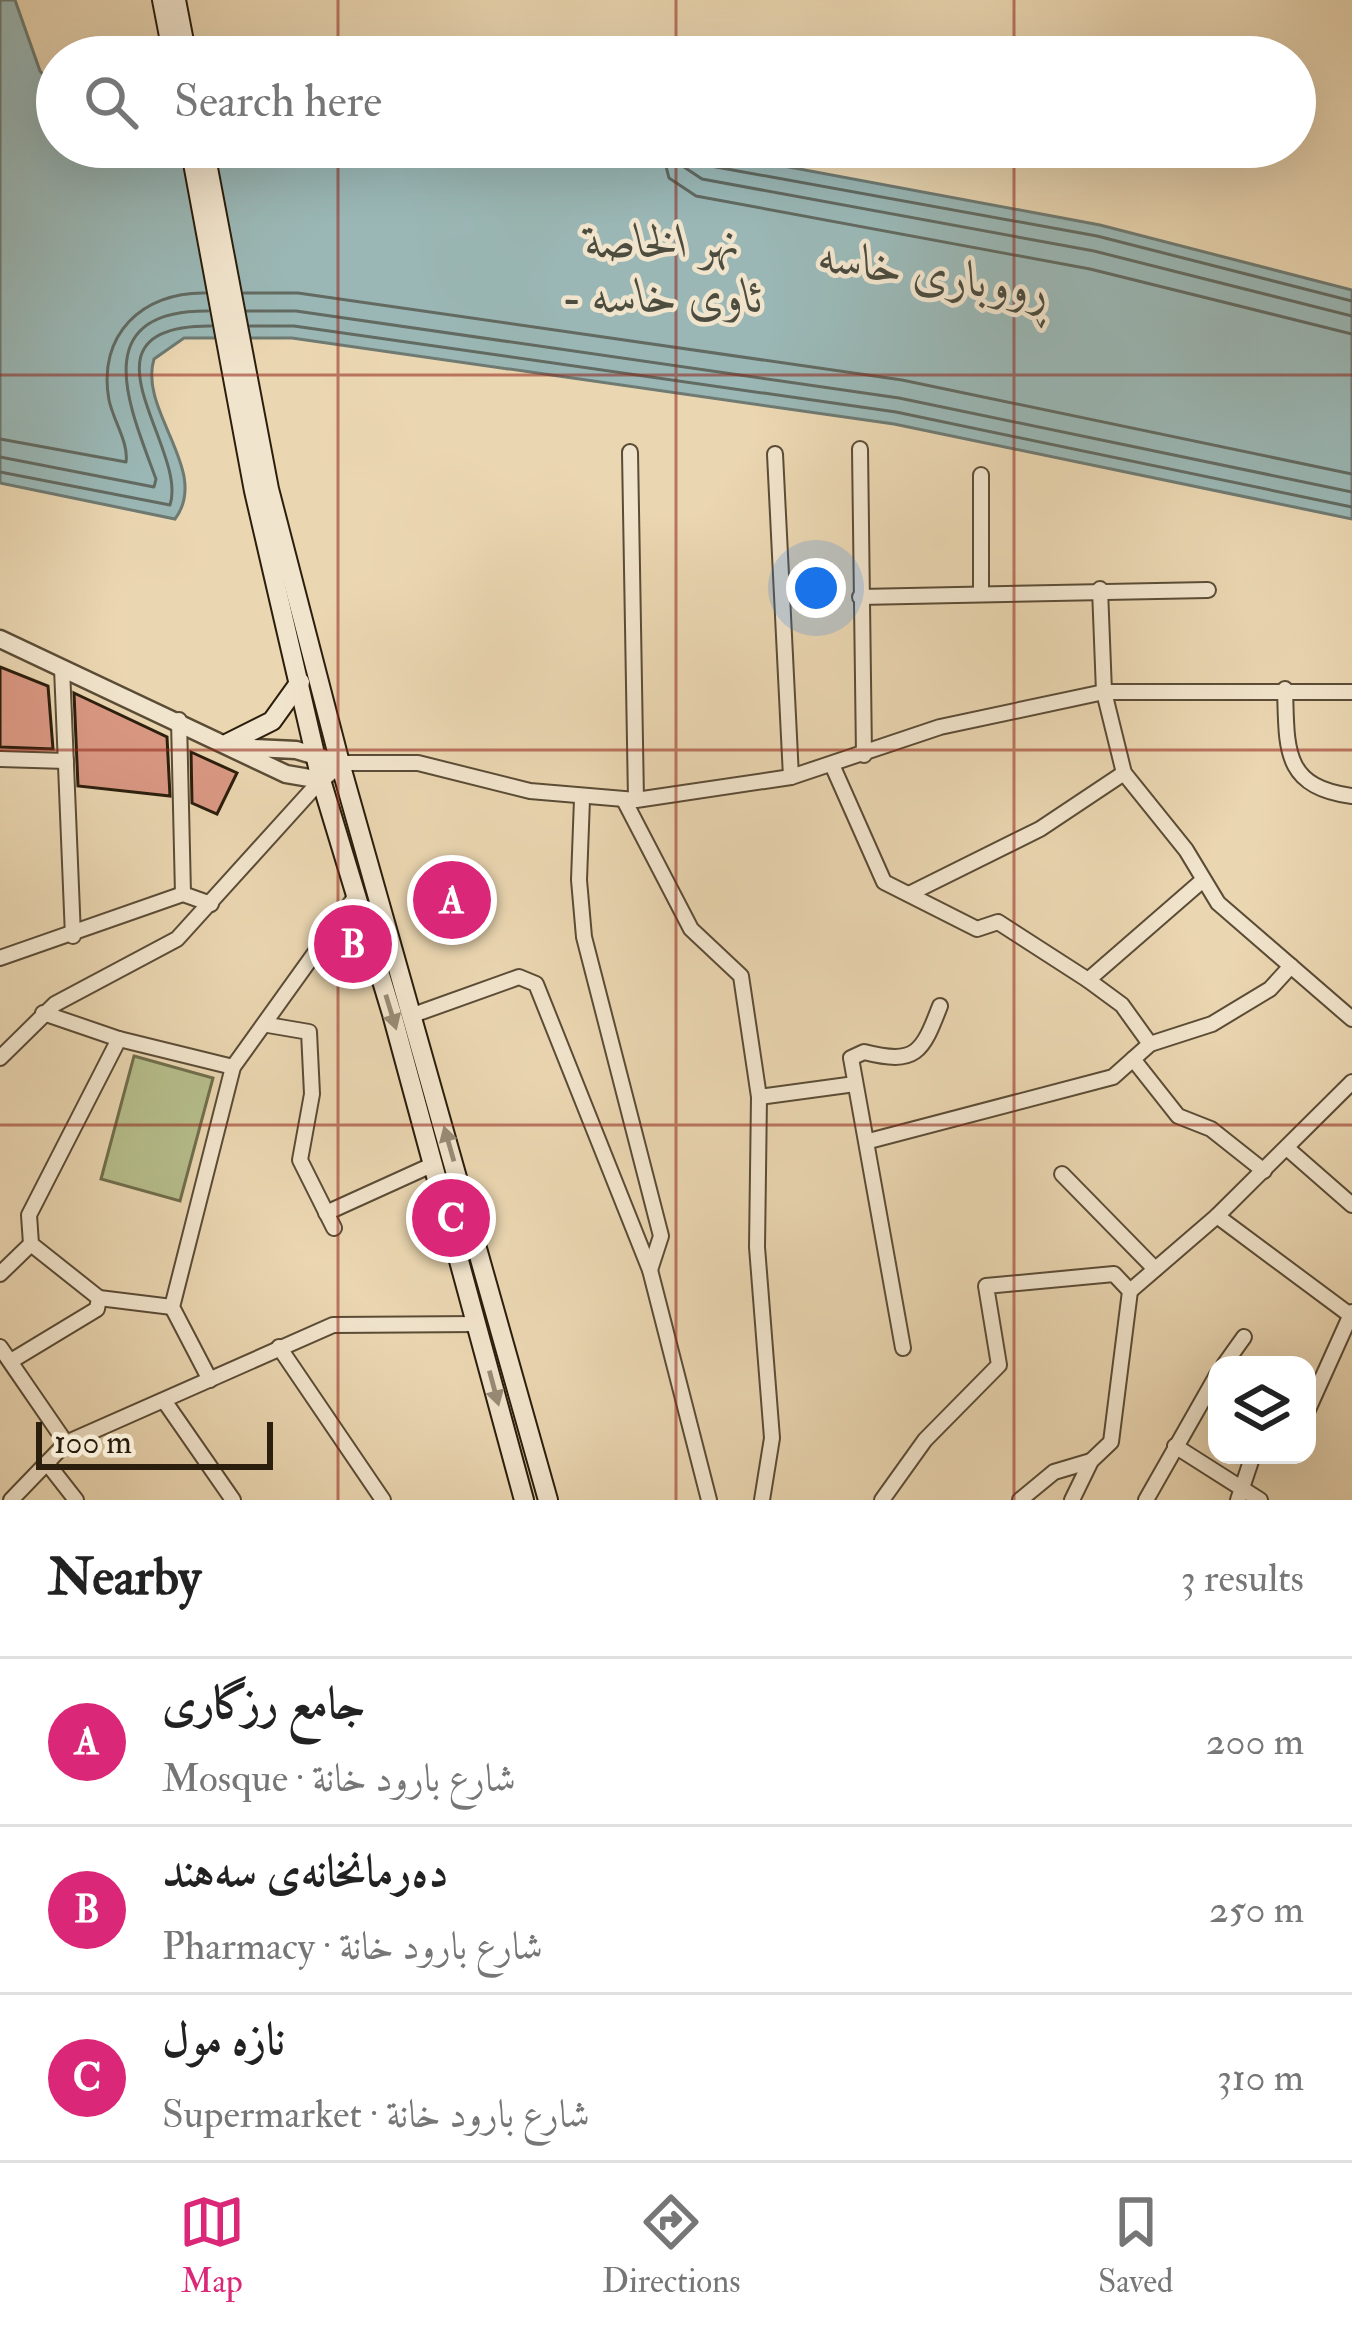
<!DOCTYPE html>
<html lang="en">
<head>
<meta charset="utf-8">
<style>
	body { margin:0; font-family:"IM FELL Double Pica",Amiri,serif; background:#f6f6f6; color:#222 }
	.controls { position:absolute; right:36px; bottom:36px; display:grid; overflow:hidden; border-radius:24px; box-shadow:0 12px 48px #0002 }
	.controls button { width:108px; height:108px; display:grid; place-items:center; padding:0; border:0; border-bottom:3px solid #e0e0e0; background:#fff; color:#222; font:60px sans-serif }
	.scale { position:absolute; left:36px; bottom:30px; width:237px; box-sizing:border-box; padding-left:12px; border:6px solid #2b1e0d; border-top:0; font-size:33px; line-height:42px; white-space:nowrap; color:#2b1e0d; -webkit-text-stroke:9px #f1e4cc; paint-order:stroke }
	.you { position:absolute; left:816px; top:588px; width:42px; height:42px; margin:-30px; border:9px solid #fff; border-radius:50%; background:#1a73e8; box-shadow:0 0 0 18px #1a73e833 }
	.badge { display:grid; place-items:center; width:78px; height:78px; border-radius:50%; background:#db2777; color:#fff; font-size:39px; font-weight:700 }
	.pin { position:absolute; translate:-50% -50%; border:6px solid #fff; box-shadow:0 3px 12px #0006 }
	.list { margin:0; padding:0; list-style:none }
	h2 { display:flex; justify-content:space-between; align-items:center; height:156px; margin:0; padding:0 48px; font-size:51px }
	h2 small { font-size:39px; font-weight:400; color:#767676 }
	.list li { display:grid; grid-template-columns:78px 1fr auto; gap:36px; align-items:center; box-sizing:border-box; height:168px; padding:0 48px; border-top:3px solid #e0e0e0 }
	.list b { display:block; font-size:45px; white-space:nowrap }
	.list p { margin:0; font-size:39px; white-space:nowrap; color:#767676 }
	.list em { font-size:39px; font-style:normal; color:#767676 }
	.icon { flex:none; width:66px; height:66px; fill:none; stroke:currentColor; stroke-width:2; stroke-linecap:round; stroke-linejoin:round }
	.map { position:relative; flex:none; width:1352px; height:1500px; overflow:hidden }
	.search { position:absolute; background:#fff; box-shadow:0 12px 48px #0002; left:36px; right:36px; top:36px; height:132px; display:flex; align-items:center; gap:30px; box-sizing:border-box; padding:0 42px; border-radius:66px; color:#767676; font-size:45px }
	.sheet { height:660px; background:#fff }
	nav { display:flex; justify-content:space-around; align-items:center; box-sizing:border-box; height:168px; border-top:3px solid #e0e0e0; background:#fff; font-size:33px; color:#767676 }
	nav a { display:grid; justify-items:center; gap:6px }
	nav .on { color:#db2777 }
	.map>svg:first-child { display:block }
	.green { fill:#b6be8c; stroke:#706e4c; stroke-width:3 }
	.water { fill:#9ab7b5; stroke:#6e7a72; stroke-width:3 }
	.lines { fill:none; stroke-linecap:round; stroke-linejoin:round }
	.shore { stroke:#626a61; stroke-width:3 }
	.building { fill:#da9883; stroke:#2b1e0d; stroke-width:3 }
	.minor-casing { stroke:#5b4c36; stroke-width:18 }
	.tertiary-casing { stroke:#5b4c36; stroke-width:21 }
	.secondary-casing { stroke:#2b1e0d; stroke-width:22 }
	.minor { stroke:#f1e4cc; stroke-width:14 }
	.tertiary { stroke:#f1e4cc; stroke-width:16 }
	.secondary { stroke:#f1e4cc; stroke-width:18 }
	.oneway { fill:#988b76 }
	.grid { fill:none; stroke:#8f2418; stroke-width:3; stroke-opacity:0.55 }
	.labels { text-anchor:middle; stroke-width:9; stroke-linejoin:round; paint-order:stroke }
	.water-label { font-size:48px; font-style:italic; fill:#4c4c3f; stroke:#f1e4cc }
</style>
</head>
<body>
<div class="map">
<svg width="1352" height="1500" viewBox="0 0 1352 1500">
	<rect width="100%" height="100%" fill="#ead6b1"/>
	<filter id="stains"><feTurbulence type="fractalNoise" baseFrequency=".00167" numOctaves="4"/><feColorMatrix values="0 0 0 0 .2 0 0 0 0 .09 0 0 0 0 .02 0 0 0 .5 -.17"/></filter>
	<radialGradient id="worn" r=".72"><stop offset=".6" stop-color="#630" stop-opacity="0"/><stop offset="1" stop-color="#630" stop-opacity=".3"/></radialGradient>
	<polygon class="green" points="134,1056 213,1078 180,1201 101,1179"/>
	<path class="water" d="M0,0H15L40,71L57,89V147H682L1100,225L1352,290V519L894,424L292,338H184L154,359C138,411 211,471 175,519L0,483Z"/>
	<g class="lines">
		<g class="shore">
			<polyline points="661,147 669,178 696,196 1090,269 1352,334"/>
			<polyline points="679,147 684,167 702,179 1094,251 1352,316"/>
			<polyline points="694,147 696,159 705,165 1097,236 1352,301"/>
			<polyline points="244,293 298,293 902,380 1352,474"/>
			<polyline points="247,311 296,311 899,398 1352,492"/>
			<polyline points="250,326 294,326 896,412 1352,507"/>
			<path d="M0,439L126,462C129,443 113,420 109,400C97,335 142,292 205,293"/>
			<path d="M0,457L154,487L156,479C130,408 85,310 208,311"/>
			<path d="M0,472L170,505C189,448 66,325 211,326"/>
		</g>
	</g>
	<g class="building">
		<polygon points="0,667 48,686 53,749 0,747"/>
		<polygon points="74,693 167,737 170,796 78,786"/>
		<polygon points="191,752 237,773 217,814 192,803"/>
		<polygon points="470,863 486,923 432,934 417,877"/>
	</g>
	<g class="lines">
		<g class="minor-casing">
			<g id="minor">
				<polyline points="860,449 864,755"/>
				<polyline points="630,452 636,800"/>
				<polyline points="775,454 791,777"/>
				<polyline points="981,475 981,591"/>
				<polyline points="1100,589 1104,692 1124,773 1186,850 1218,903 1352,1019"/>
				<polyline points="860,597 1208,590"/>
				<polyline points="62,668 73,936"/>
				<path d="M1285,689C1287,748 1282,787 1352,796"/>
				<polyline points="179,720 183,894"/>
				<polyline points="0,759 66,761"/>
				<polyline points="340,763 418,763 530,791 636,800 791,777 940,727 1104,692 1352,692"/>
				<polyline points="833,767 884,882 977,929 998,922 1088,980 1203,880"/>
				<polyline points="582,799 579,880 584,937 661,1236 650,1270"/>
				<polyline points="624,800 691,929 741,976 759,1097 757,1247 772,1438 762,1500"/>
				<polyline points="909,894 1040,829 1124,773"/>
				<polyline points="0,958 183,894 211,904"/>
				<polyline points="1088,980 1122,1005 1150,1044"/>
				<polyline points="43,1013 119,1039 233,1067"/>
				<polyline points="413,1015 519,977 536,984 650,1270 709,1500"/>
				<polyline points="268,1025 309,1032 312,1094 300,1160 334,1228"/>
				<polyline points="0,1058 55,1004 177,939 321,780"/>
				<polyline points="1133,1059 1178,1116 1211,1129 1264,1171"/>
				<polyline points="759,1097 855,1084"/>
				<polyline points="869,1141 1113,1077 1150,1044 1212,1024 1270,989 1291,966"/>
				<polyline points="1288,1149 1352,1205"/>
				<polyline points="1062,1174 1155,1269"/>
				<polyline points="326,1213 434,1164"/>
				<polyline points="1217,1216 1350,1315"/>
				<polyline points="0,1274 31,1244"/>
				<polyline points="1130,1291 1217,1216 1352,1082"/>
				<polyline points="99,1298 172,1307"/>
				<polyline points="0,1347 66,1443"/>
				<polyline points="279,1347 383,1500"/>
				<path d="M903,1348L851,1058L864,1052C916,1065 922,1053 940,1006"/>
				<polyline points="11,1361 97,1309 99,1298 31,1244 29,1215 119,1039"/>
				<polyline points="1224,1365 1244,1337"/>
				<polyline points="210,1380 172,1307 233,1067 355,897"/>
				<polyline points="165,1402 233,1500"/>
				<polyline points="1307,1412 1352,1312"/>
				<polyline points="1175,1446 1260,1500"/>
				<polyline points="47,1463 76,1500"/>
				<polyline points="11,1500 66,1443 333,1325 477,1324"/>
				<polyline points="882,1500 925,1440 999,1365 986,1286 1114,1274 1130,1291 1111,1442 1091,1461 1072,1500"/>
				<polyline points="1020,1500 1054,1472 1091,1461"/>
				<polyline points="1146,1500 1217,1375"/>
				<polyline points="1238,1500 1253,1455"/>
			</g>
		</g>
		<g class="tertiary-casing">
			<polyline id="tertiary" points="0,639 286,774 321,780 340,763 296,750 235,747"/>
		</g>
		<g class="secondary-casing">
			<g id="secondary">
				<polyline points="162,0 173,57"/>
				<polyline points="176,0 187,57"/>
				<polyline points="190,147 254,491 321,780 392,1014 524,1500"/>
				<polyline points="204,147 269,489 340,763 548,1500"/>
				<polyline points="228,743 272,721 300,682"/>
			</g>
		</g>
		<use href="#minor" class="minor"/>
		<use href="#tertiary" class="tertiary"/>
		<use href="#secondary" class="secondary"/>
	</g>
	<defs><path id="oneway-solid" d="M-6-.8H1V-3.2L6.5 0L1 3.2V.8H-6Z" transform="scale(3)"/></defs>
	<g class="oneway">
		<use href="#oneway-solid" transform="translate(391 1012) rotate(73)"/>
		<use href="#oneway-solid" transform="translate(449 1144) rotate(-106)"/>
		<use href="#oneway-solid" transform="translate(494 1388) rotate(75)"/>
	</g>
	<path class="grid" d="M338,0V57M676,0V57M1014,0V57M338,147V1500M676,147V1500M1014,147V1500M0,375H1352M0,750H1352M0,1125H1352"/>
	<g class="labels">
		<g class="water-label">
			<text x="663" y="257">نهر الخاصة<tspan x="663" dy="55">- ئاوی خاسە</tspan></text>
			<text transform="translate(935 272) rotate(9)" y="17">ڕووباری خاسە</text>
		</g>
	</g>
	<rect width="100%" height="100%" filter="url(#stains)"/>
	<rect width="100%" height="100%" fill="url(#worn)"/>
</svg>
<div class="controls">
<button><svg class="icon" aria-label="layers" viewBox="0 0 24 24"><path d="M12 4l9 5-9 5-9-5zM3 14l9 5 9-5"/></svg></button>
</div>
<div class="scale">100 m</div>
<div class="you"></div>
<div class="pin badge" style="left:452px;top:900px">A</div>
<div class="pin badge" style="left:353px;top:944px">B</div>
<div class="pin badge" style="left:451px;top:1218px">C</div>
<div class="search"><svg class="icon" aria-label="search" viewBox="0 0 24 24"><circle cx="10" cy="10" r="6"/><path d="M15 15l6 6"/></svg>Search here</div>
</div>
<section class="sheet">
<h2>Nearby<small>3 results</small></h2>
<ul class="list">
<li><span class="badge">A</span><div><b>جامع رزگاری</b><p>Mosque · شارع بارود خانة</p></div><em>200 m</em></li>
<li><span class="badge">B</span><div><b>دەرمانخانەی سەهند</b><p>Pharmacy · شارع بارود خانة</p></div><em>250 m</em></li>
<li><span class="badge">C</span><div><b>نازه مول</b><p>Supermarket · شارع بارود خانة</p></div><em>310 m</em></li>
</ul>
</section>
<nav>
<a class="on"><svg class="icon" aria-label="map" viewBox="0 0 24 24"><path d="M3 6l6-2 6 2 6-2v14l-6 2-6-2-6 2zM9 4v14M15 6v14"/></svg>Map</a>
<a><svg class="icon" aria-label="directions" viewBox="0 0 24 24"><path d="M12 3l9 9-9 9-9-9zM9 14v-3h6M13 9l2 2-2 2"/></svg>Directions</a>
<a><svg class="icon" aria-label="saved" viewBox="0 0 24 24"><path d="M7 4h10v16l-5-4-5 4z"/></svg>Saved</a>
</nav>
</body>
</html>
